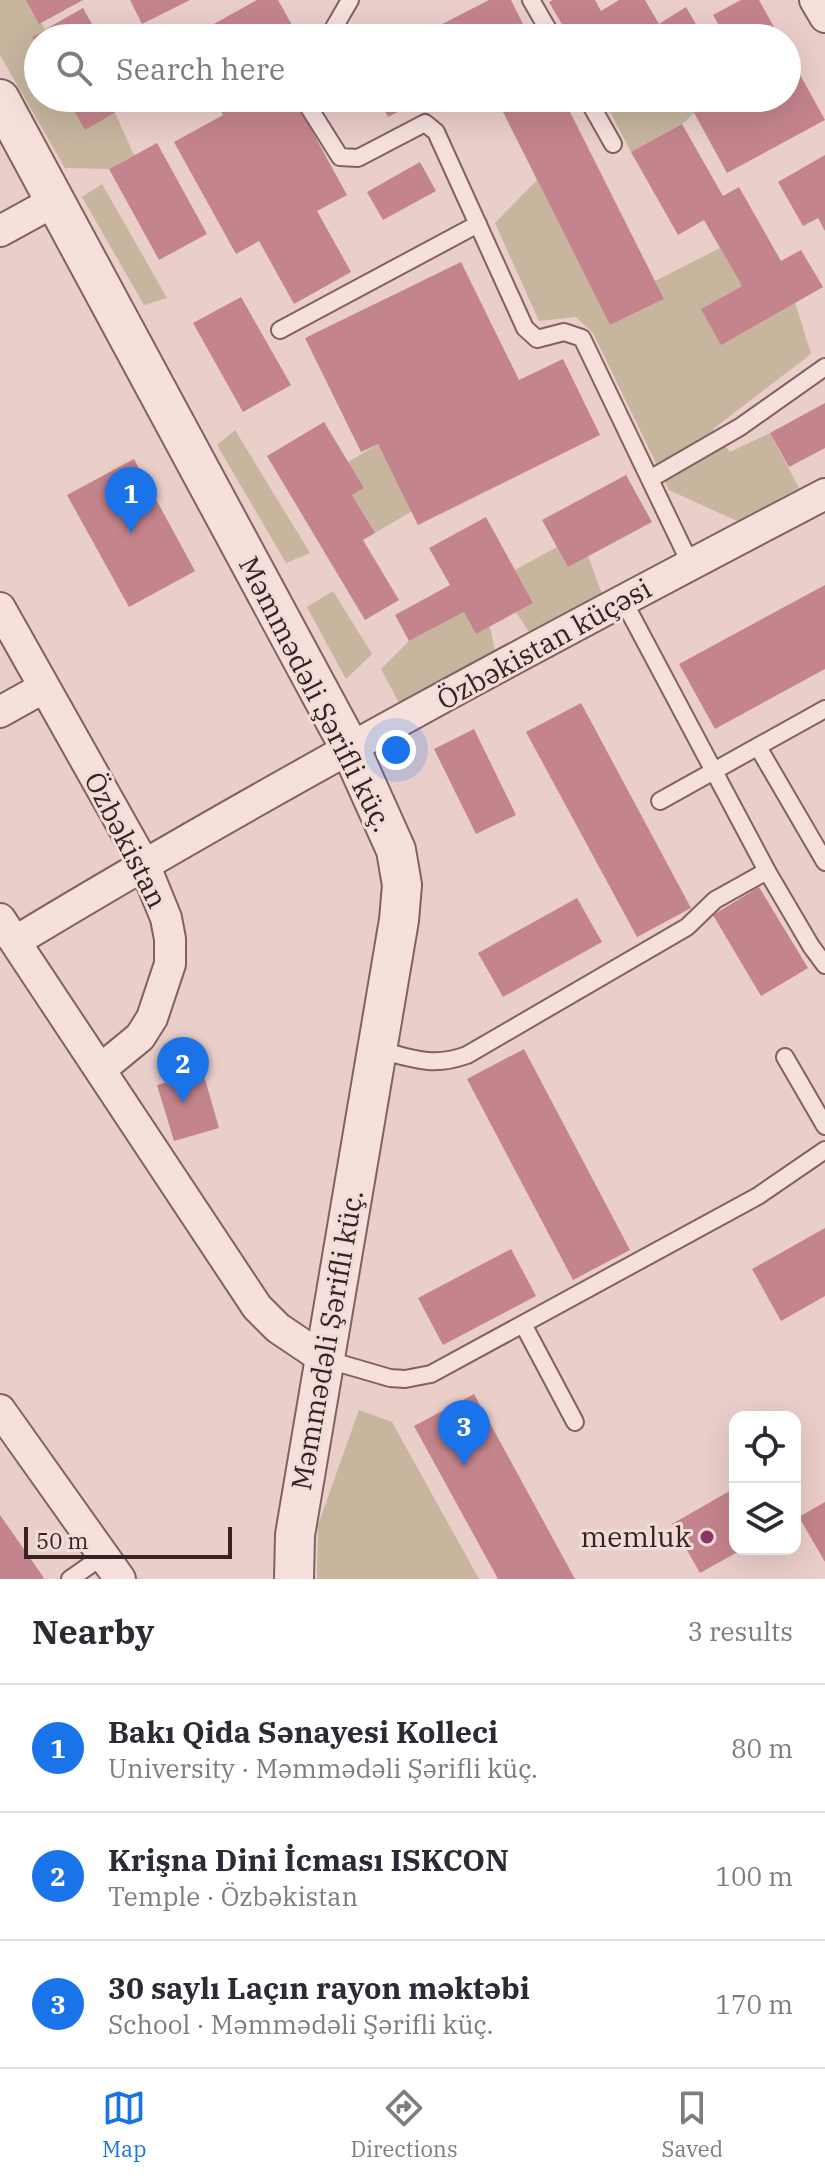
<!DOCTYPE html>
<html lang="en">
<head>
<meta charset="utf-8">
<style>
	body { margin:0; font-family:"IBM Plex Serif",serif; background:#f7f7f7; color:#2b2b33 }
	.controls { position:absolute; right:24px; bottom:24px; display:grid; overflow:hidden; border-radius:16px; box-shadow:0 8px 32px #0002 }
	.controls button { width:72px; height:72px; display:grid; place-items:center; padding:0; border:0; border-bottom:2px solid #e1e1e2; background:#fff; color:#2b2b33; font:40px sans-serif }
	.scale { position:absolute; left:24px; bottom:20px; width:208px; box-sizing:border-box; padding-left:8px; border:4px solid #372223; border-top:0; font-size:22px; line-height:28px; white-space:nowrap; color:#372223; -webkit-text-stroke:6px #f2dcd8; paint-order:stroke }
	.you { position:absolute; left:396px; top:750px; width:28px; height:28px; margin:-20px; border:6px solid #fff; border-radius:50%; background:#1a73e8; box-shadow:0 0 0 12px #1a73e833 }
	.badge { display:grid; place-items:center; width:52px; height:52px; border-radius:50%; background:#1a73e8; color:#fff; font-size:26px; font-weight:700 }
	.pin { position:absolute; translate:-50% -66px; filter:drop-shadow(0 2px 4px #0008) }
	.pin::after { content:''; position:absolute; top:42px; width:28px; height:24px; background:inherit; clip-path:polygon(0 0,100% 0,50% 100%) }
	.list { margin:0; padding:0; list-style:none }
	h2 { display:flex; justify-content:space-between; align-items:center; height:104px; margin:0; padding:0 32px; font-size:34px }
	h2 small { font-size:26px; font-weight:400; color:#7c7c81 }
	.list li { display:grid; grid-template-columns:52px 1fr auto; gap:24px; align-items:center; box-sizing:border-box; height:128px; padding:0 32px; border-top:2px solid #e1e1e2 }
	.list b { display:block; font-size:30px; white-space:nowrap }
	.list p { margin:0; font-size:26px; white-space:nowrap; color:#7c7c81 }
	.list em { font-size:26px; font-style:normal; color:#7c7c81 }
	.icon { flex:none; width:44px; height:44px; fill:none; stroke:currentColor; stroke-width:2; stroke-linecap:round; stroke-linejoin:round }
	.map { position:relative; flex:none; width:825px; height:1579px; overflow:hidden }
	.search { position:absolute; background:#fff; box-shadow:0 8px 32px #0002; left:24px; right:24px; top:24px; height:88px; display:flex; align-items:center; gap:20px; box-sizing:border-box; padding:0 28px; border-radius:44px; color:#7c7c81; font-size:30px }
	.sheet { height:488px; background:#fff }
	nav { display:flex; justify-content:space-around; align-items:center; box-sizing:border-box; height:112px; border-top:2px solid #e1e1e2; background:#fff; font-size:22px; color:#7c7c81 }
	nav a { display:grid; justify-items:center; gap:4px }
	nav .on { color:#1a73e8 }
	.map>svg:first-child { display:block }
	.green { fill:#c7b59e }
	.building { fill:#c4848d }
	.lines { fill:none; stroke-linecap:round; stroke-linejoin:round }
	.service-casing { stroke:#856061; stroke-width:20 }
	.minor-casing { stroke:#856061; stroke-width:34 }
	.tertiary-casing { stroke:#856061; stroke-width:42 }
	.service { stroke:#f5e0dc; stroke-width:16 }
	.minor { stroke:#f5e0dc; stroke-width:30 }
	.tertiary { stroke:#f5e0dc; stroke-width:38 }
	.poi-dot { fill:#8d3668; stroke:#f2dcd8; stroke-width:3 }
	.labels { text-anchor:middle; stroke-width:6; stroke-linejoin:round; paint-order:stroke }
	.street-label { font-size:28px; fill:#372223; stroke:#f2dcd8 }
	.poi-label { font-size:28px; fill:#372223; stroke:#f2dcd8; text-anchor:end }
</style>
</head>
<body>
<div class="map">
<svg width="825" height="1579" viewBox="0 0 825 1579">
	<rect width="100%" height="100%" fill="#eaceca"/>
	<g class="green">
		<polygon points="0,0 26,0 45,29 32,37 38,48 38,98 67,98 85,129 115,113 134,155 109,169 65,168 0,55"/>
		<polygon points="603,98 687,98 694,113 682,124 631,152"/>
		<polygon points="537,180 610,325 664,299 655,281 720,248 742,286 701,309 795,302 811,354 713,429 730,452 770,433 799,488 737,521 669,490 593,333 576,317 539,321 495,223"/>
		<polygon points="102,184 167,298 144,305 82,197"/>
		<polygon points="235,430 310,553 286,563 217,445"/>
		<polygon points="378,444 412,511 375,533 352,495 363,487 348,462"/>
		<polygon points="557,547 568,567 588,556 603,597 531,635 516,612 533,603 515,570"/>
		<polygon points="333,591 372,654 346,679 307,607"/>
		<polygon points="464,612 490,627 495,651 399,703 381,669 409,641"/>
		<polygon points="359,1410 392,1422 479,1579 317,1579 318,1525"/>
	</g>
	<g class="building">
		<polygon points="26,0 83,0 39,24"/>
		<polygon points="130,0 190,0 142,24"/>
		<polygon points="257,0 278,0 297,34 289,38 196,38 194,35"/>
		<polygon points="489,0 511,0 530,38 415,38"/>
		<polygon points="553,0 595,0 601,11 619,0 645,0 659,24 686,7 704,38 570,38 549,2"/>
		<polygon points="741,0 759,0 780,38 726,38 713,15"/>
		<polygon points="83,8 100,38 38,38 38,48 32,37"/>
		<polygon points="787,51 825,120 727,173 686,98 787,98"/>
		<polygon points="67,98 134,98 135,101 85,130"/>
		<polygon points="214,98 294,98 347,195 317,211 351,272 294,304 259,241 236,254 174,142 223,115"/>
		<polygon points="378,98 425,98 388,117"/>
		<polygon points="501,98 563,98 664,299 610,325 497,100"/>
		<polygon points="682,124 723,196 739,187 781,261 801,250 823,287 721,345 701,309 742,286 704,220 678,235 631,152"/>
		<polygon points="157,143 207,234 159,260 109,169"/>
		<polygon points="825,155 825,231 818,218 803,226 778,182"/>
		<polygon points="420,162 436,191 383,220 367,192"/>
		<polygon points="461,262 519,380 563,359 600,435 418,525 378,444 361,452 305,338"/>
		<polygon points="241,297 291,385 243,412 193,323"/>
		<polygon points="825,403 825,448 789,467 770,433"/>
		<polygon points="324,422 364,488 352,495 375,533 363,540 399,600 365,620 267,456"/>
		<polygon points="134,459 195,571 129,607 67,495"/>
		<polygon points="626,475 652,522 568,567 542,520"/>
		<polygon points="486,517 533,603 476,634 464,612 409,641 395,615 450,585 429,548"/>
		<polygon points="825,585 825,669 715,729 679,664"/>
		<polygon points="581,703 691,908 637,937 526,732"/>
		<polygon points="474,729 516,815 476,834 434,749"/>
		<polygon points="759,887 808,968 761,996 713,915"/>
		<polygon points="577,898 602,942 503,997 478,953"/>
		<polygon points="524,1049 630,1250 573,1280 467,1079"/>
		<polygon points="203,1072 219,1128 174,1141 157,1085"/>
		<polygon points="825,1228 825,1296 781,1321 752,1269"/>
		<polygon points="511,1249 536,1296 443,1345 418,1298"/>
		<polygon points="474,1394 575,1579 498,1579 414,1426"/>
		<polygon points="735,1488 735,1549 743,1549 700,1573 672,1524"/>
		<polygon points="825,1502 825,1562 799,1517"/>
		<polygon points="0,1515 44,1578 42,1579 0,1579"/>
	</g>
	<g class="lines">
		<g class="service-casing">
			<g id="service">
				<polyline points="531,0 553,38"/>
				<polyline points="328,38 350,0"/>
				<polyline points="307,98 308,106 340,157 358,158 425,123 436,132 525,328 537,339 564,332 582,338 691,565"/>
				<polyline points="587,98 613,144"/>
				<polyline points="280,330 478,224"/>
				<polyline points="650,479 740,427 825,367"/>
				<polyline points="623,600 767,871 811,946 825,965"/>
				<polyline points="758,747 825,862"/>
				<polyline points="660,801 825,709"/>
				<path d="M376,1049C411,1058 432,1068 467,1055L687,927L715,900L767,871"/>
				<polyline points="785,1057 825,1126"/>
				<polyline points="524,1326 575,1422"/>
				<polyline points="325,1359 390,1378 405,1379 431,1374 758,1196 825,1150"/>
				<polyline points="70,1579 103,1556"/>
			</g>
		</g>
		<g class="minor-casing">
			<g id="minor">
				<polyline points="815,0 825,17"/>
				<polyline points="0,231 55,201"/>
				<polyline points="0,608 144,864 166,918 170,939 170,964 152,1018 140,1037 101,1069"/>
				<polyline points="0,712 43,688"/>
				<polyline points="0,919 257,1307 278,1328 324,1359"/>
				<path d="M16,941C279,782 552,637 825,494"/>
				<polyline points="0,1410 120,1579"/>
			</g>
		</g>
		<g class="tertiary-casing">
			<polyline id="tertiary" points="0,99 351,750 396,850 402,885 399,920 295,1535 294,1579"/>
		</g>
		<use href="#service" class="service"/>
		<use href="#minor" class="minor"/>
		<use href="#tertiary" class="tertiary"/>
	</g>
	<circle class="poi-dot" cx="707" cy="1537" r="8"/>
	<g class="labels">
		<g class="street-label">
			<text transform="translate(544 644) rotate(-29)" y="10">Özbəkistan küçəsi</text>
			<text transform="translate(316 694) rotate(63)" y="10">Məmmədəli Şərifli küç.</text>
			<text transform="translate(126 840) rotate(63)" y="10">Özbəkistan</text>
			<text transform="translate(327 1340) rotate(-80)" y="10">Məmmədəli Şərifli küç.</text>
		</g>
		<g class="poi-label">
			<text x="691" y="1547">memluk</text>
		</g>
	</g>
</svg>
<div class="controls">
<button><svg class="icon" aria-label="locate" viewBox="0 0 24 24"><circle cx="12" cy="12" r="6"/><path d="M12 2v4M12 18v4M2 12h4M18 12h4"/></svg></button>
<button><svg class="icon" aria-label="layers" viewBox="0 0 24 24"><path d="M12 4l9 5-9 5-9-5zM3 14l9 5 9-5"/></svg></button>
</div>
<div class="scale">50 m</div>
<div class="you"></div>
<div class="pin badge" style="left:131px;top:533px">1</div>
<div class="pin badge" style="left:183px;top:1103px">2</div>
<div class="pin badge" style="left:464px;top:1466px">3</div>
<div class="search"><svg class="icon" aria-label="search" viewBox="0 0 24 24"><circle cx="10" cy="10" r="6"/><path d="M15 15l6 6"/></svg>Search here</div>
</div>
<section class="sheet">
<h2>Nearby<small>3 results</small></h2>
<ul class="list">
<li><span class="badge">1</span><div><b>Bakı Qida Sənayesi Kolleci</b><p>University · Məmmədəli Şərifli küç.</p></div><em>80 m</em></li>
<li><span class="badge">2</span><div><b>Krişna Dini İcması ISKCON</b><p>Temple · Özbəkistan</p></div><em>100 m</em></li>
<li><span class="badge">3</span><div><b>30 saylı Laçın rayon məktəbi</b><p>School · Məmmədəli Şərifli küç.</p></div><em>170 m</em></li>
</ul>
</section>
<nav>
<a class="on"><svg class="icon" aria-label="map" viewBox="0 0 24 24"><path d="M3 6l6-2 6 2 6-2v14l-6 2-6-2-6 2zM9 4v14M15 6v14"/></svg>Map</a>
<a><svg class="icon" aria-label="directions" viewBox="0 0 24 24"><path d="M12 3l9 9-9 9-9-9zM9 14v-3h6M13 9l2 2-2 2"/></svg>Directions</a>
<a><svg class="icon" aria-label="saved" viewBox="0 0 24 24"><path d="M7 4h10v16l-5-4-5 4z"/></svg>Saved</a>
</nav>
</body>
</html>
